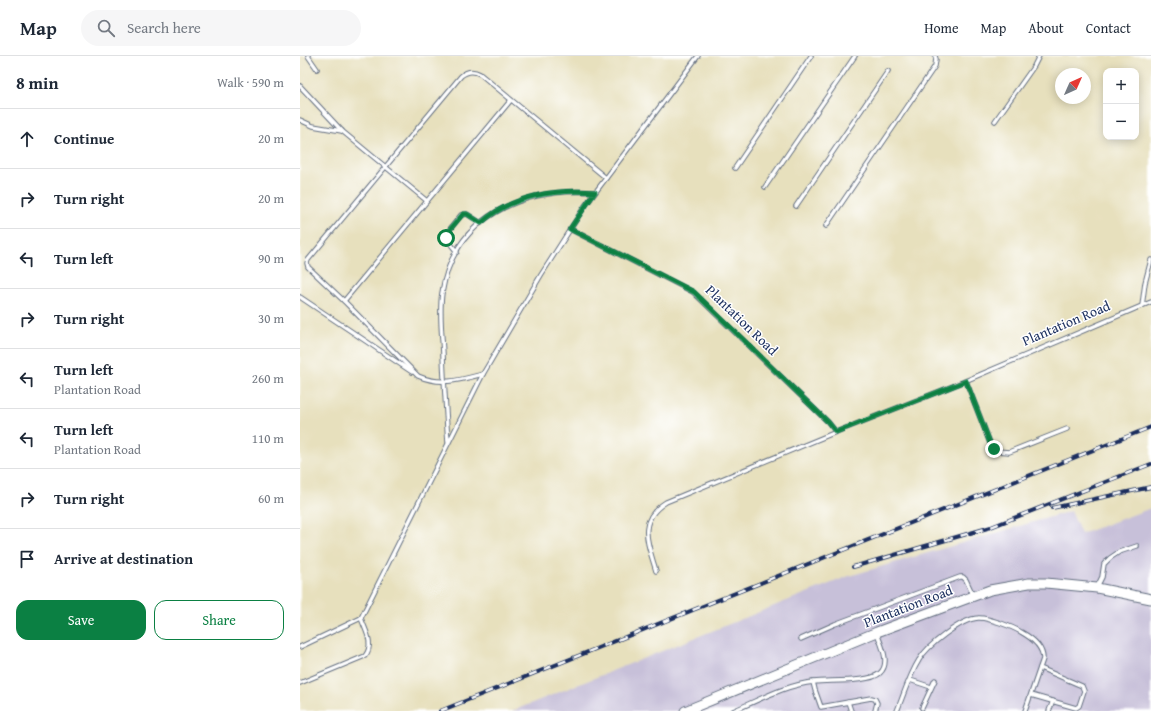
<!DOCTYPE html>
<html lang="en">
<head>
<meta charset="utf-8">
<style>
	body { margin:0; font-family:"Gentium Book Plus",serif; background:#f6f6f7; color:#1f2937 }
	.controls { position:absolute; right:12px; top:12px; display:grid; overflow:hidden; border-radius:8px; box-shadow:0 2px 10px #0003 }
	.controls button { width:36px; height:36px; display:grid; place-items:center; padding:0; border:0; border-bottom:1px solid #e0e1e3; background:#fff; color:#1f2937; font:20px sans-serif }
	.compass { position:absolute; left:755px; top:12px; width:36px; height:36px; border-radius:50%; background:#fff; box-shadow:0 2px 10px #0003; rotate:45deg }
	.stop { position:absolute; width:12px; height:12px; margin:-9px; border:3px solid #0b8043; border-radius:50%; background:#fff }
	.stop.end { background:#0b8043; border-color:#fff; box-shadow:0 1px 4px #0008 }
	.list { margin:0; padding:0; list-style:none }
	h2 { display:flex; justify-content:space-between; align-items:center; height:52px; margin:0; padding:0 16px; font-size:17px }
	h2 small { font-size:13px; font-weight:400; color:#747a83 }
	.list li { display:grid; grid-template-columns:26px 1fr auto; gap:12px; align-items:center; box-sizing:border-box; height:60px; padding:0 16px; border-top:1px solid #e0e1e3 }
	.list b { display:block; font-size:15px; white-space:nowrap }
	.list p { margin:0; font-size:13px; white-space:nowrap; color:#747a83 }
	.list em { font-size:13px; font-style:normal; color:#747a83 }
	.actions { display:flex; gap:8px; padding:12px 16px }
	.actions a { flex:1; padding:9px 0; border:1px solid #0b8043; border-radius:12px; text-align:center; font-size:14px; color:#0b8043 }
	.actions .main { background:#0b8043; color:#fff }
	.icon { flex:none; width:22px; height:22px; fill:none; stroke:currentColor; stroke-width:2; stroke-linecap:round; stroke-linejoin:round }
	.map { position:relative; flex:none; width:851px; height:655px; overflow:hidden }
	header { display:flex; align-items:center; gap:24px; box-sizing:border-box; height:56px; padding:0 20px; background:#fff; border-bottom:1px solid #e0e1e3 }
	header strong { font-size:19px }
	nav { display:flex; gap:22px; margin-inline-start:auto; font-size:14px }
	.search { width:280px; height:36px; background:#f6f6f7; display:flex; align-items:center; gap:10px; box-sizing:border-box; padding:0 14px; border-radius:22px; color:#747a83; font-size:15px }
	main { display:flex }
	aside { flex:1; background:#fff }
	.map>svg:first-child { display:block }
	.industrial { fill:#c7c0d9 }
	.lines { fill:none; stroke-linecap:round; stroke-linejoin:round }
	.lane-casing { stroke:#626d7f; stroke-width:5.5 }
	.secondary-casing { stroke:#626d7f; stroke-width:11 }
	.lane { stroke:#fff; stroke-width:3.5 }
	.secondary { stroke:#fff; stroke-width:9 }
	.rail-casing { stroke:#1b2f5e; stroke-width:4 }
	.rail { stroke:#fff; stroke-width:2.5; stroke-dasharray:8; stroke-linecap:butt }
	.route { stroke:#0b8043; stroke-width:5 }
	.labels { text-anchor:middle; stroke-width:3; stroke-linejoin:round; paint-order:stroke }
	.street-label { font-size:14px; fill:#1b2f5e; stroke:#fff }
</style>
</head>
<body>
<header>
<strong>Map</strong>
<div class="search"><svg class="icon" aria-label="search" viewBox="0 0 24 24"><circle cx="10" cy="10" r="6"/><path d="M15 15l6 6"/></svg>Search here</div>
<nav><a>Home</a><a>Map</a><a>About</a><a>Contact</a></nav>
</header>
<main>
<aside>
<h2>8 min<small>Walk · 590 m</small></h2>
<ul class="list">
<li><svg class="icon" aria-label="ahead" viewBox="0 0 24 24"><path d="M12 20V5M6 11l6-6 6 6"/></svg><div><b>Continue</b></div><em>20 m</em></li>
<li><svg class="icon" aria-label="right" viewBox="0 0 24 24"><path d="M7 20v-9h11M14 6l5 5-5 5"/></svg><div><b>Turn right</b></div><em>20 m</em></li>
<li><svg class="icon" aria-label="left" viewBox="0 0 24 24"><path d="M17 20v-9H6M10 6l-5 5 5 5"/></svg><div><b>Turn left</b></div><em>90 m</em></li>
<li><svg class="icon" aria-label="right" viewBox="0 0 24 24"><path d="M7 20v-9h11M14 6l5 5-5 5"/></svg><div><b>Turn right</b></div><em>30 m</em></li>
<li><svg class="icon" aria-label="left" viewBox="0 0 24 24"><path d="M17 20v-9H6M10 6l-5 5 5 5"/></svg><div><b>Turn left</b><p>Plantation Road</p></div><em>260 m</em></li>
<li><svg class="icon" aria-label="left" viewBox="0 0 24 24"><path d="M17 20v-9H6M10 6l-5 5 5 5"/></svg><div><b>Turn left</b><p>Plantation Road</p></div><em>110 m</em></li>
<li><svg class="icon" aria-label="right" viewBox="0 0 24 24"><path d="M7 20v-9h11M14 6l5 5-5 5"/></svg><div><b>Turn right</b></div><em>60 m</em></li>
<li><svg class="icon" aria-label="arrive" viewBox="0 0 24 24"><path d="M6 21V4h12l-3 4 3 4H6"/></svg><div><b>Arrive at destination</b></div></li>
</ul>
<div class="actions"><a class="main">Save</a><a>Share</a></div>
</aside>
<div class="map">
<svg width="851" height="655" viewBox="0 0 851 655">
	<rect width="100%" height="100%" fill="#fff"/>
	<filter id="ink" filterUnits="userSpaceOnUse"><feTurbulence type="fractalNoise" baseFrequency=".025" numOctaves="2"/><feDisplacementMap in="SourceGraphic" scale="8" xChannelSelector="R" yChannelSelector="G"/><feConvolveMatrix kernelMatrix="1 2 1 2 8 2 1 2 1" color-interpolation-filters="sRGB"/></filter>
	<filter id="wash" filterUnits="userSpaceOnUse"><feTurbulence type="fractalNoise" baseFrequency=".012" numOctaves="4" result="noise"/><feDisplacementMap in="SourceGraphic" scale="16" xChannelSelector="R" yChannelSelector="G"/><feGaussianBlur stdDeviation="0.9" result="paint"/><feColorMatrix in="noise" values="0 0 0 0 0 0 0 0 0 0 0 0 0 0 0 0 0 1.4 0 .05"/><feComposite in="paint" operator="in"/></filter>
	<g filter="url(#wash)">
		<rect width="100%" height="100%" fill="#e7e0bd"/>
		<polygon class="industrial" points="851,452 851,655 212,655 549,520 771,455 781,478"/>
	</g>
	<g filter="url(#ink)">
		<g class="lines">
			<g class="lane-casing">
				<g id="lane">
					<polyline points="8,0 17,13"/>
					<polyline points="0,30 42,75 127,145"/>
					<polyline points="0,64 13,70 42,75"/>
					<polyline points="695,65 734,10 739,0"/>
					<polyline points="435,112 511,0"/>
					<polyline points="465,131 555,0"/>
					<polyline points="496,150 588,15"/>
					<polyline points="526,170 635,10 636,3 635,0"/>
					<polyline points="270,173 393,236 528,366 536,376"/>
					<path d="M157,196C153,190 145,184 147,177L161,159L167,158L181,167"/>
					<polyline points="0,241 112,316"/>
					<polyline points="44,245 211,44"/>
					<polyline points="842,250 845,227 851,204"/>
					<path d="M183,318C160,324 141,330 118,320L44,245L8,211L7,207L8,204L161,20C167,15 173,14 180,18L306,122"/>
					<polyline points="666,325 690,387 697,395 709,396 767,373"/>
					<path d="M148,386C146,357 144,327 143,298C142,278 139,257 142,237C154,160 224,131 295,136"/>
					<path d="M356,515C348,487 336,465 366,446L536,376L658,328L851,246"/>
					<polyline points="797,531 802,521 804,508 810,502 819,496 837,490"/>
					<polyline points="501,583 535,568 660,521 663,521 666,524 673,539"/>
					<polyline points="0,591 61,562 183,318 241,219 285,150 398,0"/>
					<polyline points="610,624 631,631"/>
					<polyline points="513,626 515,634 521,651 571,642 575,643 577,647 575,655"/>
					<path d="M0,627L65,600C75,588 65,574 61,562"/>
					<polyline points="731,639 776,652 779,650 784,635 782,630 740,612"/>
					<polyline points="548,646 551,655"/>
					<polyline points="622,652 635,624"/>
					<path d="M433,655C459,644 485,629 514,626C528,624 570,627 580,617C591,607 581,589 577,577"/>
					<path d="M597,655C604,638 609,620 619,604C627,590 661,563 678,562C687,561 713,571 721,576C732,582 743,590 743,603L725,655"/>
					<polyline points="749,655 753,645"/>
				</g>
			</g>
			<g class="secondary-casing">
				<polyline id="secondary" points="385,655 577,576 690,534 729,527 746,527 797,532 851,543"/>
			</g>
			<use href="#lane" class="lane"/>
			<use href="#secondary" class="secondary"/>
			<g class="rail-casing">
				<g id="rail">
					<polyline points="752,452 851,431"/>
					<polyline points="553,511 691,471 851,408"/>
					<polyline points="140,655 851,371"/>
				</g>
			</g>
			<use href="#rail" class="rail"/>
		</g>
	</g>
	<g class="lines" filter="url(#ink)">
		<path class="route" d="M146,182L147,177L163,158H167L181,167C212,139 256,133 295,136L270,173L394,236L528,366L536,376L666,325L690,387L694,393"/>
	</g>
	<g class="labels">
		<g class="street-label">
			<text transform="translate(442 264) rotate(44)" y="5">Plantation Road</text>
			<text transform="translate(766 267) rotate(-23)" y="5">Plantation Road</text>
			<text transform="translate(608 550) rotate(-21)" y="5">Plantation Road</text>
		</g>
	</g>
</svg>
<div class="controls">
<button>+</button>
<button>−</button>
</div>
<svg class="compass" viewBox="-18 -18 36 36"><path d="M0-13l5 13h-10z" fill="#e53935"/><path d="M0 13l5-13h-10z" fill="#747a83"/></svg>
<div class="stop" style="left:146px;top:182px"></div>
<div class="stop end" style="left:694px;top:393px"></div>
</div>
</main>
</body>
</html>
